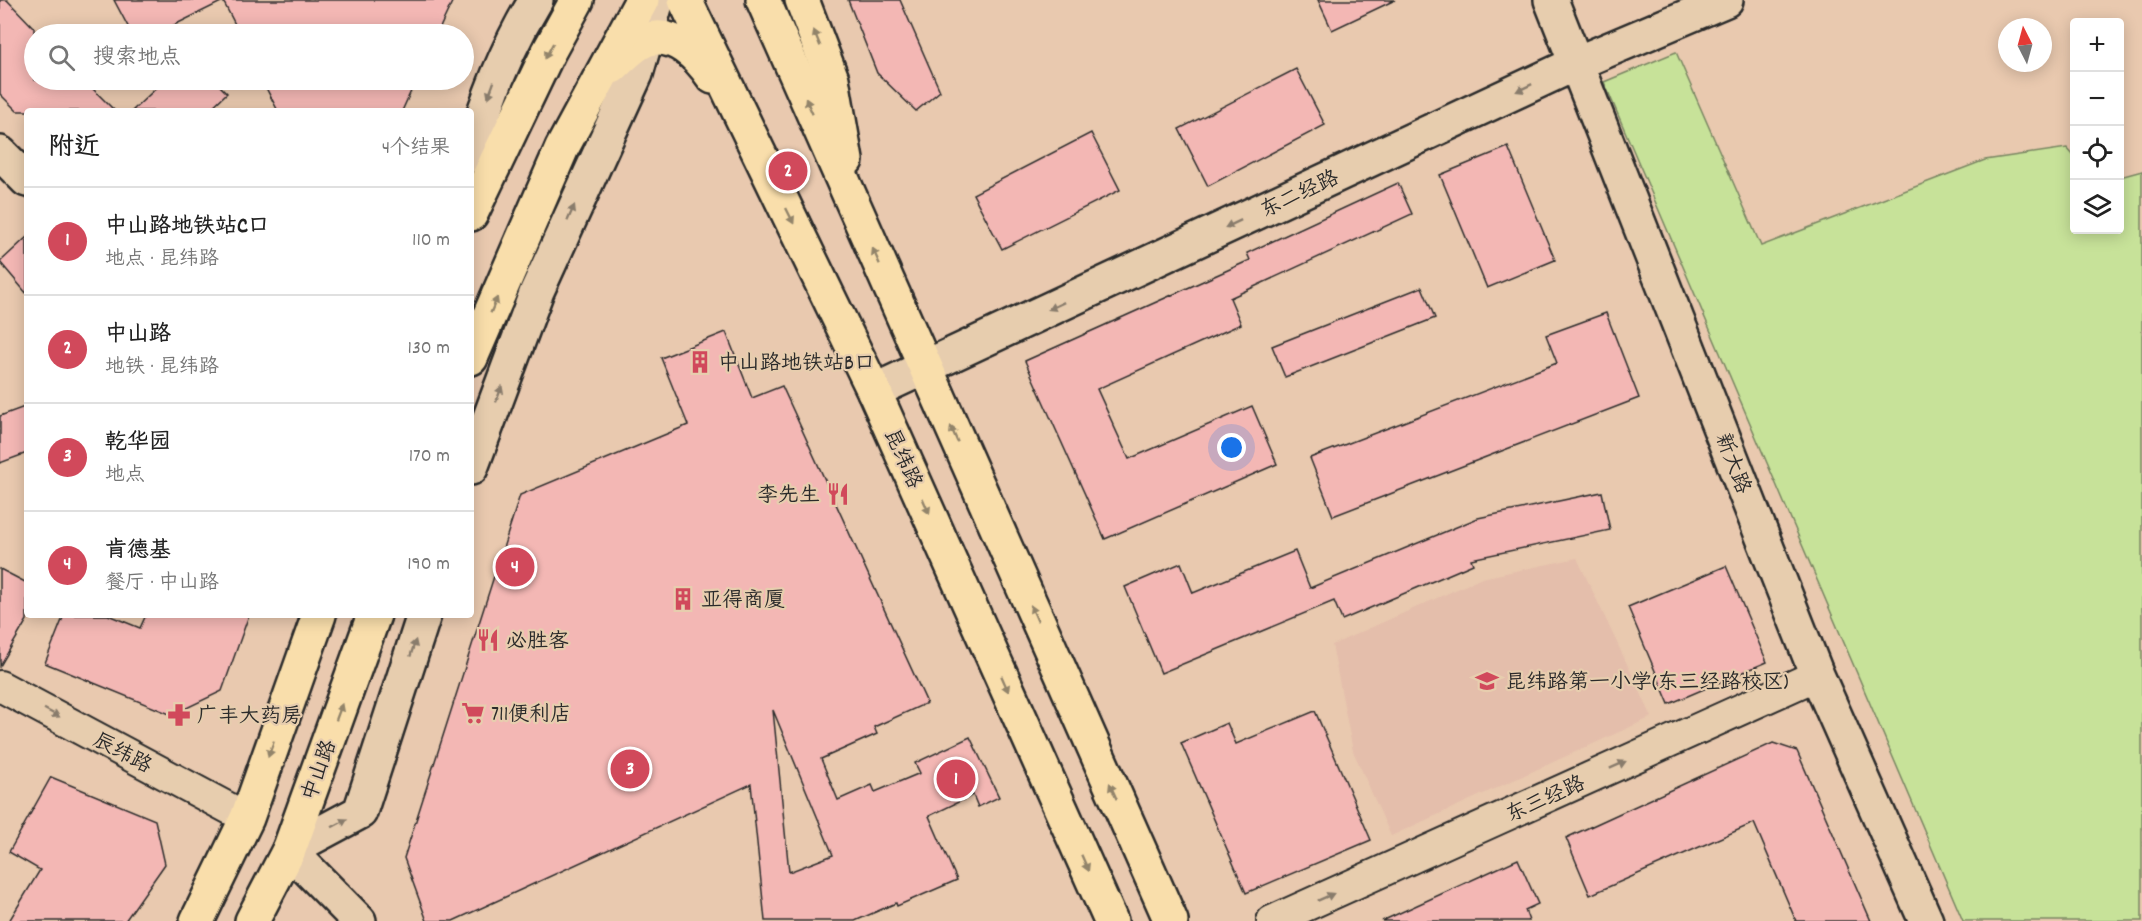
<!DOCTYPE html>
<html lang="zh">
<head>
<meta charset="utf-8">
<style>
	body { margin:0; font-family:Dekko,"LXGW WenKai TC",sans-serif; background:#f2f2f2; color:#222 }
	.controls { position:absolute; right:18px; top:18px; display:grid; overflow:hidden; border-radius:6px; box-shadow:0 3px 15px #0003 }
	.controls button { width:54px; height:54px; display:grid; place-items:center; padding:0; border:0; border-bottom:2px solid #e0e0e0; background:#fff; color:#222; font:30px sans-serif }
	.compass { position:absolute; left:1998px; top:18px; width:54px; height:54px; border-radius:50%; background:#fff; box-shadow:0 3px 15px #0003; rotate:354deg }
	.you { position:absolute; left:1232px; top:448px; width:21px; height:21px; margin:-15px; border:4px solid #fff; border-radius:50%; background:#1a73e8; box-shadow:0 0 0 9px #1a73e833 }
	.badge { display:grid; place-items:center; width:39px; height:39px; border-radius:50%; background:#d1495b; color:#fff; font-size:20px; font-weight:700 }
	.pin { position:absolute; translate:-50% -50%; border:3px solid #fff; box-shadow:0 2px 6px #0006 }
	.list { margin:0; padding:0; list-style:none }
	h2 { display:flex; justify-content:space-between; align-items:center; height:78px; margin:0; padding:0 24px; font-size:26px }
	h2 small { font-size:20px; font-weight:400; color:#767676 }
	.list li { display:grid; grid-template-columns:39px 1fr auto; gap:18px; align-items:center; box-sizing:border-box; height:108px; padding:0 24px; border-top:2px solid #e0e0e0 }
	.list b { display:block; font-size:22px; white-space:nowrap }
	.list p { margin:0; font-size:20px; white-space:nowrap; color:#767676 }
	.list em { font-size:20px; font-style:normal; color:#767676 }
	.icon { flex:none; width:33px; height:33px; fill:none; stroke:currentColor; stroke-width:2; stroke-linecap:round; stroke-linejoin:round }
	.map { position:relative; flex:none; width:2142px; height:921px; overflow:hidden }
	.search { position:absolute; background:#fff; box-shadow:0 3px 15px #0003; left:24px; top:24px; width:450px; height:66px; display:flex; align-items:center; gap:15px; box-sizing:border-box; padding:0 21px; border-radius:33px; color:#767676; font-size:22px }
	.panel { position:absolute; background:#fff; box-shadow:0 3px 15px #0003; left:24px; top:108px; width:450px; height:510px; border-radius:6px }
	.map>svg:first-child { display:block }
	.built { fill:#e4beab }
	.green { fill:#c7e299; stroke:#798662; stroke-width:1.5 }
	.building { fill:#f3b7b4; stroke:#2b2b2b; stroke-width:1.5; fill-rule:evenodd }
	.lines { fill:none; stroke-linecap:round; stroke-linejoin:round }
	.street-casing { stroke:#2b2b2b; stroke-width:34 }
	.secondary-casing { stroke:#2b2b2b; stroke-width:38 }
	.primary-casing { stroke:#2b2b2b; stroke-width:38 }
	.street { stroke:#e7cdae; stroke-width:30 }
	.secondary { stroke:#e7cdae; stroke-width:33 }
	.primary { stroke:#f9deab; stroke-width:33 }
	.oneway { fill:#92846b }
	.oneway2 { fill:#897c6c }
	.labels { text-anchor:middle; stroke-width:4.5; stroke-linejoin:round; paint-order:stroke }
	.street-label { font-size:21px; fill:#2b2b2b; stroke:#e7cdae }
	.poi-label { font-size:21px; fill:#2b2b2b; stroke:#e7cdae; text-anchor:start }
</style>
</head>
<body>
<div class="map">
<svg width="2142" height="921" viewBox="0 0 2142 921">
	<rect width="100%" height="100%" fill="#e9c9af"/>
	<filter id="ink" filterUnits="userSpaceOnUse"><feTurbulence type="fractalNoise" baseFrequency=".0167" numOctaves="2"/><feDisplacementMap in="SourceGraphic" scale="12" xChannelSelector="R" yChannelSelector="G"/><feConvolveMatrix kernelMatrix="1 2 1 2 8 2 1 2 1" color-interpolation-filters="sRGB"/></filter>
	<g filter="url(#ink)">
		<polygon class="built" points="1577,558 1652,717 1391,836 1353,751 1332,645 1482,578"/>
		<polygon class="green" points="1676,52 1761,246 1985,160 2067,148 2074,156 2074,230 2120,230 2120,177 2142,171 2142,921 1963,921 1604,82"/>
		<g class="building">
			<polygon points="0,0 7,0 34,28 34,80 84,80 115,111 17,111 0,94"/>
			<polygon points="114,0 453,0 437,34 240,34 223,1 156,34 132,34"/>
			<polygon points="848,0 900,0 940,91 916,111 877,73"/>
			<polygon points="1318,0 1395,0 1332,30"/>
			<polygon points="1296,69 1325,125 1208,186 1179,129"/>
			<polygon points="165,80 214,80 227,93 208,111 132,111"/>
			<polygon points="262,80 416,80 402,111 278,111"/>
			<polygon points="1091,133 1120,190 1002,249 973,194"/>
			<polygon points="1508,147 1555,260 1487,288 1440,175"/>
			<polygon points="1398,183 1412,214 1230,298 1241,324 1097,389 1129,459 1252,406 1277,464 1105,539 1025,361 1250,260 1247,253"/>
			<polygon points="27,237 27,294 0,262"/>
			<polygon points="1422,287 1435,318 1285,377 1272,346"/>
			<polygon points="1606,313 1639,398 1333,516 1310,458 1557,363 1546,335"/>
			<path d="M726,332L752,398L782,386L927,703L874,727L877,734L821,759L838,800L872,785L875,792L920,773L915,763L970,737L999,797L978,807L973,795L929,816L957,880L897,906L896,903L855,921H765L751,784L453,921H427L404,858L520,495L688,425L661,358ZM773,710L833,855L789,872Z"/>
			<polygon points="27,406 27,453 0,463 0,416"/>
			<polygon points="1602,492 1610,530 1471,559 1473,564 1342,620 1334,601 1161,673 1125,587 1181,563 1193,593 1295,551 1310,588 1478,518"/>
			<polygon points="1726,566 1767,662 1669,704 1628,607"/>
			<polygon points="0,569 27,583 27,620 0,666"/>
			<polygon points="64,615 108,615 140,628 146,615 249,615 222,691 172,715 45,663"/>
			<polygon points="1315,711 1371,840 1246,893 1181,743 1227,723 1236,744"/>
			<polygon points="1773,743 1797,751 1871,921 1796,921 1754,823 1590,895 1566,838"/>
			<polygon points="51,777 155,820 165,864 125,921 9,921 40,870 9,852"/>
			<polygon points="1518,859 1538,904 1525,910 1529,921 1382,921"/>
		</g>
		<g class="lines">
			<g class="street-casing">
				<g id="street">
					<polyline points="0,686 247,818"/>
					<polyline points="1272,921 1817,675"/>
				</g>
			</g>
			<g class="secondary-casing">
				<g id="secondary">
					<polyline points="1551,0 1817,675 1926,921"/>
					<polyline points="0,153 27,180"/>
					<path d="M471,155C486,100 506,49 536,0"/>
					<polyline points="874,391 1577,63 1726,0"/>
					<polyline points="471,468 537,291 636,74 657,0"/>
					<polyline points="359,921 289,850 360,812 424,615"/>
				</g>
			</g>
			<g class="primary-casing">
				<g id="primary">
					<polyline points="685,0 874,391 1111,921"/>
					<polyline points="763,0 1171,921"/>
					<polyline points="802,0 832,79 846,160"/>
					<path d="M612,67C622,58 633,45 646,40C674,30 699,57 713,77"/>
					<polyline points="471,214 548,53 577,0"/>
					<polyline points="471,358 562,148 642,0"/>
					<polyline points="197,921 247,818 319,615"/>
					<polyline points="252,921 289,850 374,615"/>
				</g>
			</g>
			<use href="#street" class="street"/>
			<use href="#secondary" class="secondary"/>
			<use href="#primary" class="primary"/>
		</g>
		<defs><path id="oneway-solid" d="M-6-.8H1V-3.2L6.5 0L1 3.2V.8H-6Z" transform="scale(1.5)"/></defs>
		<g class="oneway">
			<use href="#oneway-solid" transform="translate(817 38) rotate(-112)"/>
			<use href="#oneway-solid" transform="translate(549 51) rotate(118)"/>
			<use href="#oneway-solid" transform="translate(809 106) rotate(-114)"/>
			<use href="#oneway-solid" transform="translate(790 216) rotate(64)"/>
			<use href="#oneway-solid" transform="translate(876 256) rotate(-114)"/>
			<use href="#oneway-solid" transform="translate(494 305) rotate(-67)"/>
			<use href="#oneway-solid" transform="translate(954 434) rotate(-114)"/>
			<use href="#oneway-solid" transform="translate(926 506) rotate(66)"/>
			<use href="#oneway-solid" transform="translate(1034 613) rotate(-114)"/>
			<use href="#oneway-solid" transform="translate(1005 684) rotate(66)"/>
			<use href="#oneway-solid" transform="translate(339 712) rotate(-70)"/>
			<use href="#oneway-solid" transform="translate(271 749) rotate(110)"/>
			<use href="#oneway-solid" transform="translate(1113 791) rotate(-114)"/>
			<use href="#oneway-solid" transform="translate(1085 863) rotate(66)"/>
		</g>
		<g class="oneway2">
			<use href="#oneway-solid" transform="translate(1524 88) rotate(155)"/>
			<use href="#oneway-solid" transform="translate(491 90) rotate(110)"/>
			<use href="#oneway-solid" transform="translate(571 213) rotate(-66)"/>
			<use href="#oneway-solid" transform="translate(1233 224) rotate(155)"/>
			<use href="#oneway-solid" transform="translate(1056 306) rotate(155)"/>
			<use href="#oneway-solid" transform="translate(499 394) rotate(-70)"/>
			<use href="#oneway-solid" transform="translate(413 648) rotate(-72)"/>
			<use href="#oneway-solid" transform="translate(52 713) rotate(28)"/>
			<use href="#oneway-solid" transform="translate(1618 765) rotate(-24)"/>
			<use href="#oneway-solid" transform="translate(340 823) rotate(-28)"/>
			<use href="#oneway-solid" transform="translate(1326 897) rotate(-24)"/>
		</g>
	</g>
	<defs>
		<g id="building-bare" transform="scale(1.8)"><path d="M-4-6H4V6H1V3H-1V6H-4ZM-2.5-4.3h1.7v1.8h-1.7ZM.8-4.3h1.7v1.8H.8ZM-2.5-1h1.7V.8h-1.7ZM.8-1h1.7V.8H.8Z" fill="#d1495b" stroke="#e7cdae" stroke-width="2.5" paint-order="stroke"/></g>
		<g id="restaurant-bare" transform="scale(1.8)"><path d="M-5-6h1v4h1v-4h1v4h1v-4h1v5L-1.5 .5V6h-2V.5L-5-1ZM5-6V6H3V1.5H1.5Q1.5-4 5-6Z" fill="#d1495b" stroke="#e7cdae" stroke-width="2.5" paint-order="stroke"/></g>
		<g id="school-bare" transform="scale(1.8)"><path d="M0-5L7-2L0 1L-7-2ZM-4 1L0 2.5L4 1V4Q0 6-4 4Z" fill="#d1495b" stroke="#e7cdae" stroke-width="2.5" paint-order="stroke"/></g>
		<g id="supermarket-bare" transform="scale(1.8)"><path d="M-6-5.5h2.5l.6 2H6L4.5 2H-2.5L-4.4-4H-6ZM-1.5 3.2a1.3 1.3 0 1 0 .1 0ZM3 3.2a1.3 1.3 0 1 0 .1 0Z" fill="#d1495b" stroke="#e7cdae" stroke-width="2.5" paint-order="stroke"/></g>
		<g id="pharmacy-bare" transform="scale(1.8)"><path d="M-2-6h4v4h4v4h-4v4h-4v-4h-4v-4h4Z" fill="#d1495b" stroke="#e7cdae" stroke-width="2.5" paint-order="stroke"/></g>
	</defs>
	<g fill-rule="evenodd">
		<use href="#building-bare" x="700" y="362"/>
		<use href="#restaurant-bare" x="838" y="494"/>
		<use href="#building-bare" x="683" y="599"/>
		<use href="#restaurant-bare" x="488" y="640"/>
		<use href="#school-bare" x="1487" y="681"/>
		<use href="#supermarket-bare" x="473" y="713"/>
		<use href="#pharmacy-bare" x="179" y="715"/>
	</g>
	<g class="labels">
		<g class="street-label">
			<text transform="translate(1299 193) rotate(-25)" y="7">东二经路</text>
			<text transform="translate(904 458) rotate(66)" y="7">昆纬路</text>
			<text transform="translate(1734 463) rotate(69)" y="7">新大路</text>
			<text transform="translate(123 752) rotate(28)" y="7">辰纬路</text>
			<text transform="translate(318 770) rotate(-70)" y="7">中山路</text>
			<text transform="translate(1545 798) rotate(-24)" y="7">东三经路</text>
		</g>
		<g class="poi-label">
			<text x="718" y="369">中山路地铁站B口</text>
			<text x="820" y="501" text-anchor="end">李先生</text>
			<text x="701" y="606">亚得商厦</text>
			<text x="506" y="647">必胜客</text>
			<text x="1505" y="688">昆纬路第一小学(东三经路校区)</text>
			<text x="491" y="720">711便利店</text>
			<text x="197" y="722">广丰大药房</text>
		</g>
	</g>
</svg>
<div class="controls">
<button>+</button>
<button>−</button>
<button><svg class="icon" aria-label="locate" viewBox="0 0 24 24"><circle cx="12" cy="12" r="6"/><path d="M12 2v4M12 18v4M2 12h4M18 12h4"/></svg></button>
<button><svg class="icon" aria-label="layers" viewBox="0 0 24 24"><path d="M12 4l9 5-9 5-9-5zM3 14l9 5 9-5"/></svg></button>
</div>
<svg class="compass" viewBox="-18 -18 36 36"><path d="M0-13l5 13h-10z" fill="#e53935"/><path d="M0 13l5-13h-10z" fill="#767676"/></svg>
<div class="you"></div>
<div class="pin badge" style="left:956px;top:779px">1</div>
<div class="pin badge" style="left:788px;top:171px">2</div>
<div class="pin badge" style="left:630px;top:769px">3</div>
<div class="pin badge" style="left:515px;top:567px">4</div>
<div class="search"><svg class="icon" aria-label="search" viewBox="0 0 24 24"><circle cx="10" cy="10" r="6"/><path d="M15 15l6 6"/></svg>搜索地点</div>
<section class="panel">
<h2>附近<small>4个结果</small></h2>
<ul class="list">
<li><span class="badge">1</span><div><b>中山路地铁站C口</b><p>地点 · 昆纬路</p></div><em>110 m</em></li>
<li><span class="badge">2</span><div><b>中山路</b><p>地铁 · 昆纬路</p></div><em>130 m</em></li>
<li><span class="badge">3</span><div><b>乾华园</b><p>地点</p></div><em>170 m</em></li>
<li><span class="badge">4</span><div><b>肯德基</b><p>餐厅 · 中山路</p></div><em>190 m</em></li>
</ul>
</section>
</div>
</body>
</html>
